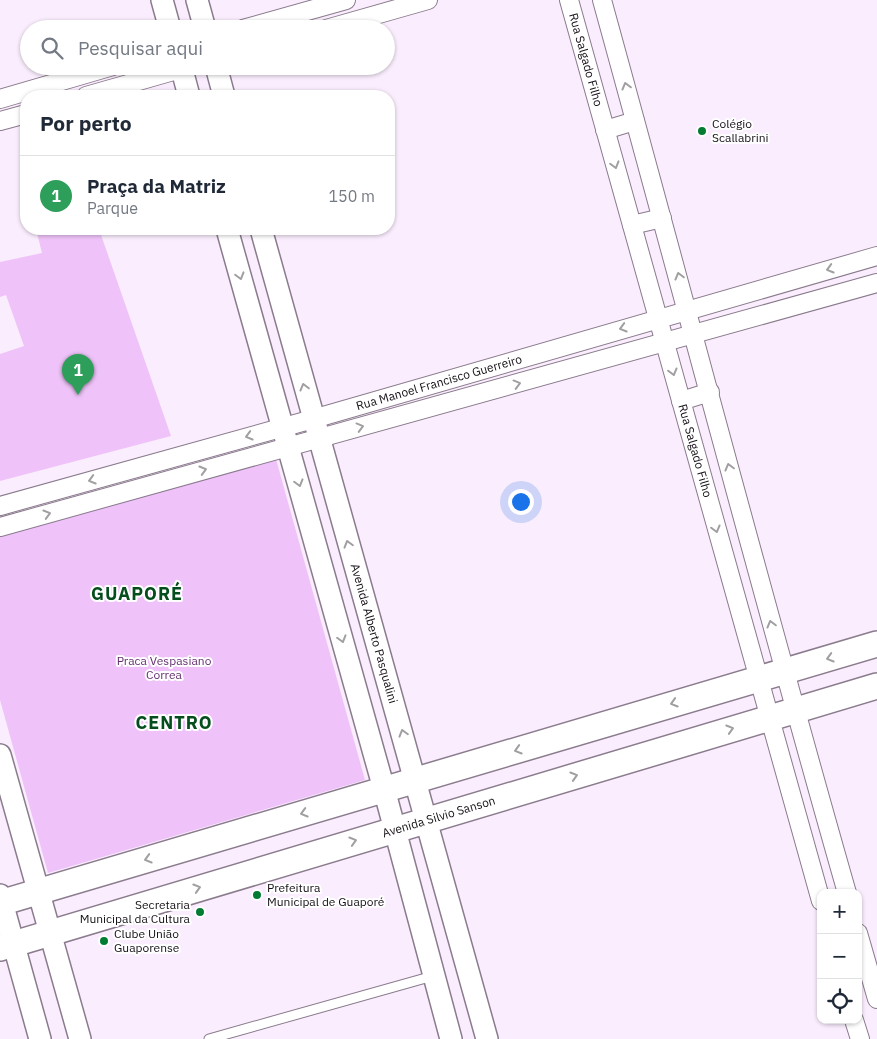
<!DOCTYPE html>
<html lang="pt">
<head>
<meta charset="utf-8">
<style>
	body { margin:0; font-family:"IBM Plex Sans",sans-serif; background:#f6f6f7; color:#1f2937 }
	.controls { position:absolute; right:15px; bottom:15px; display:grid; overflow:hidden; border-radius:10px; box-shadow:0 1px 4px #0004 }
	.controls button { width:45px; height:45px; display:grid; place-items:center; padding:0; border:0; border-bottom:1px solid #e0e1e3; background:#fff; color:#1f2937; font:25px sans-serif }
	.you { position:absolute; left:520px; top:501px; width:18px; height:18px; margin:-12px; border:4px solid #fff; border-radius:50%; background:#1a73e8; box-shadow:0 0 0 8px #1a73e833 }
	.badge { display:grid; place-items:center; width:32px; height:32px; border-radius:50%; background:#037b32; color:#fff; font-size:16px; font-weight:700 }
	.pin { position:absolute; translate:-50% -41px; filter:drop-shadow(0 1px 2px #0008) }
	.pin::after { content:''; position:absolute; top:26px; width:18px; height:15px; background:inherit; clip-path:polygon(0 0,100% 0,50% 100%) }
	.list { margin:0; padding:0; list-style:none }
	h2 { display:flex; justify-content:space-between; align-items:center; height:65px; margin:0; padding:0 20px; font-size:21px }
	h2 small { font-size:16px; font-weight:400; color:#747a83 }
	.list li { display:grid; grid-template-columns:32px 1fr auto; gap:15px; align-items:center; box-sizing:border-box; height:80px; padding:0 20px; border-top:1px solid #e0e1e3 }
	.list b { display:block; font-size:19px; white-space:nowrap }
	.list p { margin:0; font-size:16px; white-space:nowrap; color:#747a83 }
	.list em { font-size:16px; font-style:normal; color:#747a83 }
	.icon { flex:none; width:28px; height:28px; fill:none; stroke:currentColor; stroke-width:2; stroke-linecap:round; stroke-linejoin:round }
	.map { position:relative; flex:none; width:877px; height:1039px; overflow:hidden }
	.search { position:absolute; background:#fff; box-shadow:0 1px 4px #0004; left:20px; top:20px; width:375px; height:55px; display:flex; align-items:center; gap:12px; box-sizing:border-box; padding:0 18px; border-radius:28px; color:#747a83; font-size:19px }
	.panel { position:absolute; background:#fff; box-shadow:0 1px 4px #0004; left:20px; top:90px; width:375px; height:145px; border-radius:20px }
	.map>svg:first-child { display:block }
	.green { fill:#efc3f9 }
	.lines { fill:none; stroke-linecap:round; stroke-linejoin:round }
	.service-casing { stroke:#8a7b8d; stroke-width:11 }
	.minor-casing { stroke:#8a7b8d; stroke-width:20 }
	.tertiary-casing { stroke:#8a7b8d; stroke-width:24 }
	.secondary-casing { stroke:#8a7b8d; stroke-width:28 }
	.service { stroke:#fff; stroke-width:9 }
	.minor { stroke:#fff; stroke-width:18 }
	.tertiary { stroke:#fff; stroke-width:21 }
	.secondary { stroke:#fff; stroke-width:25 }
	.oneway { stroke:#a19fa1 }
	.poi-dot { fill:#037b32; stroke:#fff; stroke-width:2 }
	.labels { text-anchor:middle; stroke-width:4; stroke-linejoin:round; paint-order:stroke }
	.street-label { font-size:12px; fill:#140f15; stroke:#fff }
	.poi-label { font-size:12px; fill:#140f15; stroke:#fff; text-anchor:start }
	.park-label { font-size:12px; fill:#642d70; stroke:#fff }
	.district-label { font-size:18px; font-weight:bold; letter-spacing:1px; fill:#064d1e; stroke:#fff }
</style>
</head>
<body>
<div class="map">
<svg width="877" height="1039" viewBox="0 0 877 1039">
	<rect width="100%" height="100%" fill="#faedfd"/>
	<g class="green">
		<polygon points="36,229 99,229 171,436 0,481 0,354 24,346 6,295 0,297 0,262 42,253"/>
		<polygon points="276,459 365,780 48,873 0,700 0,537"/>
	</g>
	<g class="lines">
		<g class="service-casing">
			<polyline id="service" points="209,1039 433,976"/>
		</g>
		<g class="minor-casing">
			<g id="minor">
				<path id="s1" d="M569,0L821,901"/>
				<path d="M602,0C684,297 762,596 847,893"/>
				<polyline points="243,29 346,0"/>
				<polyline points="326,29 428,0"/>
				<polyline points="86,96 191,66"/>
				<polyline points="0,99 113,66"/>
				<polyline points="0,121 26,114"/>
				<polyline points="605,130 635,121"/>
				<polyline points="632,225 662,218"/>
				<polyline points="681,401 710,392"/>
				<path id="s2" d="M0,506L313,419L877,256"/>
				<polyline points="0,527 877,283"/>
				<polyline points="858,933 877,999"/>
				<polyline points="854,1020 860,1039"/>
			</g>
		</g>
		<g class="tertiary-casing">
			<g id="tertiary">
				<polyline points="162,0 170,29"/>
				<polyline points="197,0 205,29"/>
				<polyline points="181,66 189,96"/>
				<polyline points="216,66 224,96"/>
				<polyline points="227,229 384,789 451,1039"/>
				<path id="s3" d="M261,229L487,1039"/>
				<polyline points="0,755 80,1039"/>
				<polyline points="0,895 40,1039"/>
			</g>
		</g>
		<g class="secondary-casing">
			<g id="secondary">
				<polyline points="0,903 877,644"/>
				<path id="s4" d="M0,948L877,686"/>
			</g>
		</g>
		<use href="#service" class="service"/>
		<use href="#minor" class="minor"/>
		<use href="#tertiary" class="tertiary"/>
		<use href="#secondary" class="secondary"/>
	</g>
	<defs><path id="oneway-chevron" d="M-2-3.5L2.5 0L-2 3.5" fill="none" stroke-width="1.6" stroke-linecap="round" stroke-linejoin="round" transform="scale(1.25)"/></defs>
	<g class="oneway">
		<use href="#oneway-chevron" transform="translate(626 86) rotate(-105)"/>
		<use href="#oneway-chevron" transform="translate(615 165) rotate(74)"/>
		<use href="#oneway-chevron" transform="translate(830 269) rotate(164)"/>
		<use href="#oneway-chevron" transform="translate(240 276) rotate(74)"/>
		<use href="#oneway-chevron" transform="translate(679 276) rotate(-105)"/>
		<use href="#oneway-chevron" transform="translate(623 328) rotate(164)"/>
		<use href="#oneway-chevron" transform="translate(673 372) rotate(75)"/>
		<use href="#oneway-chevron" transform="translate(517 384) rotate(-15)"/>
		<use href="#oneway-chevron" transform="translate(304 387) rotate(-105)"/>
		<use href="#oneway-chevron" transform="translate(360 427) rotate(-15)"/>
		<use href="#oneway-chevron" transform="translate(249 436) rotate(164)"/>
		<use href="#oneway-chevron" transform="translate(729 467) rotate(-105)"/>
		<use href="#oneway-chevron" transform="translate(203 470) rotate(-16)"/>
		<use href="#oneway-chevron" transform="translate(92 480) rotate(164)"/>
		<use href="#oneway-chevron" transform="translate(299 483) rotate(74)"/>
		<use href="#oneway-chevron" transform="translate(47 514) rotate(-16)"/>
		<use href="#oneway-chevron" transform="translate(716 529) rotate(75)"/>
		<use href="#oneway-chevron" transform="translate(348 544) rotate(-106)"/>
		<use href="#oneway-chevron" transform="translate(771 624) rotate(-105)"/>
		<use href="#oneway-chevron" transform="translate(342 639) rotate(74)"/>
		<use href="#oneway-chevron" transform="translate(830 658) rotate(164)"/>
		<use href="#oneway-chevron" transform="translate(674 703) rotate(163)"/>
		<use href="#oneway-chevron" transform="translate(730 729) rotate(-17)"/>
		<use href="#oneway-chevron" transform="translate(403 733) rotate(-106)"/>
		<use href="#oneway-chevron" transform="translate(518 750) rotate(163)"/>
		<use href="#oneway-chevron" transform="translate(574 776) rotate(-17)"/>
		<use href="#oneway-chevron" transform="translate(304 813) rotate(164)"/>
		<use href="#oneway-chevron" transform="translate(353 841) rotate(-17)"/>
		<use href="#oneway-chevron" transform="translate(148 859) rotate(164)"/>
		<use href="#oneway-chevron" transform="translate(197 888) rotate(-17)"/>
	</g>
	<g class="poi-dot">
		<circle cx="702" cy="131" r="5"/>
		<circle cx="257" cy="895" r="5"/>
		<circle cx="200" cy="912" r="5"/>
		<circle cx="104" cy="941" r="5"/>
	</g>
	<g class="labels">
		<g class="street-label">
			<text dy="4" stroke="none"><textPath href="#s1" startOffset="62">Rua Salgado Filho</textPath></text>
			<text dy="4" stroke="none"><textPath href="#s2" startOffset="456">Rua Manoel Francisco Guerreiro</textPath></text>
			<text dy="4" stroke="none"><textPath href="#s1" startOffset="468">Rua Salgado Filho</textPath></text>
			<text dy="4" stroke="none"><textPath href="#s3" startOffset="420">Avenida Alberto Pasqualini</textPath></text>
			<text dy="4" stroke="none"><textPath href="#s4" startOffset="458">Avenida Silvio Sanson</textPath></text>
		</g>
		<g class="poi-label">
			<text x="712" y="128">Colégio<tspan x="712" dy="14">Scallabrini</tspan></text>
			<text x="267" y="892">Prefeitura<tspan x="267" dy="14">Municipal de Guaporé</tspan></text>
			<text x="190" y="909" text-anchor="end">Secretaria<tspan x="190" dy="14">Municipal da Cultura</tspan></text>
			<text x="114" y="938">Clube União<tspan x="114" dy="14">Guaporense</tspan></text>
		</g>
		<g class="park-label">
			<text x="164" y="665">Praca Vespasiano<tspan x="164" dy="14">Correa</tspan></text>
		</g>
		<g class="district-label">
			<text x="137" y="600">GUAPORÉ</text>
			<text x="174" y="729">CENTRO</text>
		</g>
	</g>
</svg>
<div class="controls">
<button>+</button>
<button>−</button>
<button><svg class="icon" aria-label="locate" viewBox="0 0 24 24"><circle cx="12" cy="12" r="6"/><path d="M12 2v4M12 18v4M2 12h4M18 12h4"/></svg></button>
</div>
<div class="you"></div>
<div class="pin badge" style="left:78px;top:395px;background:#2e9e5b">1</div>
<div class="search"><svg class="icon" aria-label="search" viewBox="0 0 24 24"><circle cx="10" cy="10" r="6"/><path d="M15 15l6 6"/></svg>Pesquisar aqui</div>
<section class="panel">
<h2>Por perto<small></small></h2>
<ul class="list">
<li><span class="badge" style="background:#2e9e5b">1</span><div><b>Praça da Matriz</b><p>Parque</p></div><em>150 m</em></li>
</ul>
</section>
</div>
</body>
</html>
